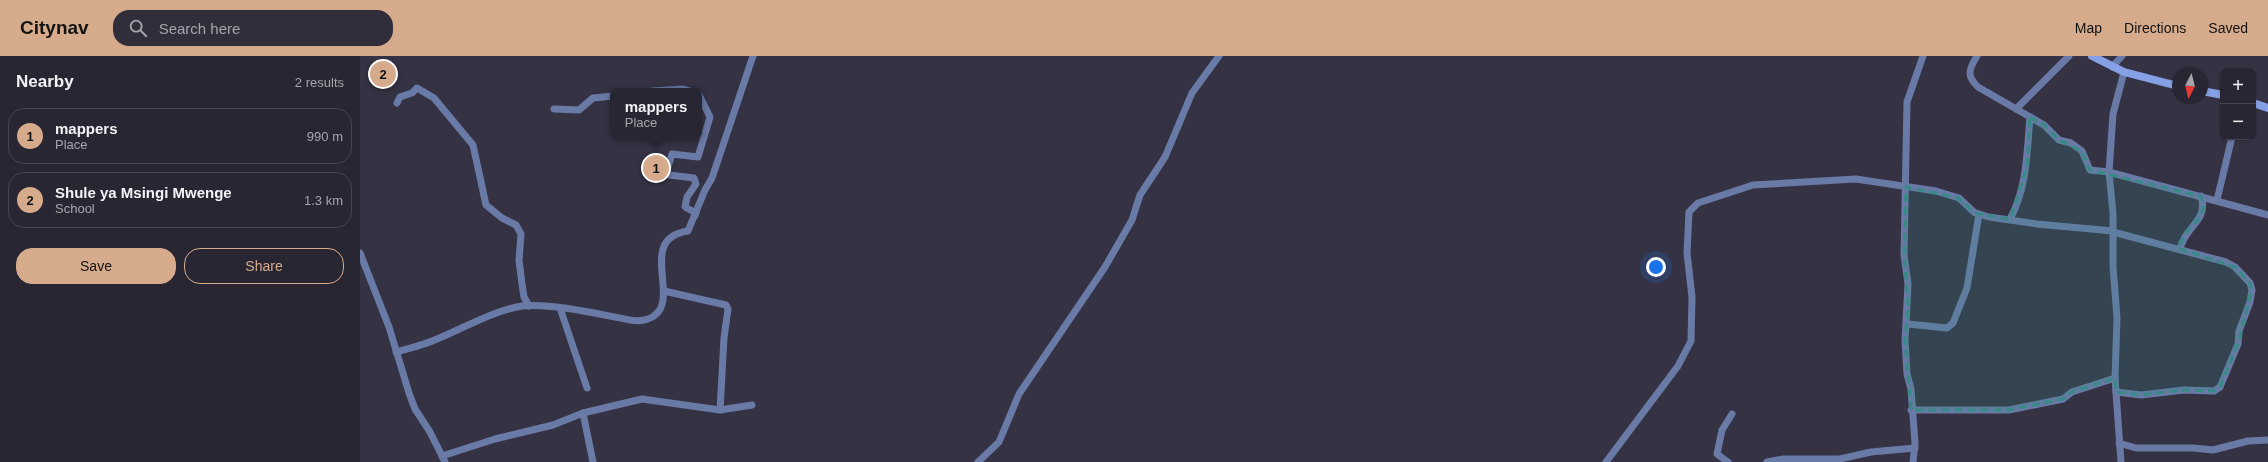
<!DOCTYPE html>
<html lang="en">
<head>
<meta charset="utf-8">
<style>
	body { margin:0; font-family:Helvetica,sans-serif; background:#302e3b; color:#f1f3f6 }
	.controls { position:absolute; right:12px; top:12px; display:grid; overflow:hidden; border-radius:8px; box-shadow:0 1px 3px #0004 }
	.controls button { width:36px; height:36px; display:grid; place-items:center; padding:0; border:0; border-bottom:1px solid #44434e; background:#282633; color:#f1f3f6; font:20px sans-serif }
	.compass { position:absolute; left:1812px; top:12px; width:36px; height:36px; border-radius:50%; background:#282633; box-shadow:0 1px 3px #0004; rotate:187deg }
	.you { position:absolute; left:1296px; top:211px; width:14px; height:14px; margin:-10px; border:3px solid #fff; border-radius:50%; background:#1a73e8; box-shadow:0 0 0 6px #1a73e833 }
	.badge { display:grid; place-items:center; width:26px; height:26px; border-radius:50%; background:#d6ab8b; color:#111; font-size:13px; font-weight:700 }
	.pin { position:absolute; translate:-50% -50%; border:2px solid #fff; box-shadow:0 1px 4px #0006 }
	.popup { position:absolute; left:250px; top:32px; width:92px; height:52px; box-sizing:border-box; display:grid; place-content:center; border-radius:8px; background:#282633; filter:drop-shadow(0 1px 3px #0005); font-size:13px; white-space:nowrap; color:#a5a5ac }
	.popup b { font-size:15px; color:#f1f3f6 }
	.popup::after { content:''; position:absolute; left:50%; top:100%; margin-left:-8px; border:8px solid transparent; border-top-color:#282633 }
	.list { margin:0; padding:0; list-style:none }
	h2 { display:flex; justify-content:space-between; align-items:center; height:52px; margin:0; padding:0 16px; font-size:17px }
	h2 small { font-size:13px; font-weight:400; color:#a5a5ac }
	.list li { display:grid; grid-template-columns:26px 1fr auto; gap:12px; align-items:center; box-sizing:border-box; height:56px; margin:0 8px 8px; padding:0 8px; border:1px solid #44434e; border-radius:16px }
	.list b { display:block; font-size:15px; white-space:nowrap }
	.list p { margin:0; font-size:13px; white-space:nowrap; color:#a5a5ac }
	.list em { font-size:13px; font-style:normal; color:#a5a5ac }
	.actions { display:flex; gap:8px; padding:12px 16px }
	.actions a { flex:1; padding:9px 0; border:1px solid #d6ab8b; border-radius:16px; text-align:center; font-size:14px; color:#d6ab8b }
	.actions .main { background:#d6ab8b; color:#111 }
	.icon { flex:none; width:22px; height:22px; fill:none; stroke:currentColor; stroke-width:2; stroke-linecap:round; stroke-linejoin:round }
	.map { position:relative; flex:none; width:1908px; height:406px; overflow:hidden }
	header { display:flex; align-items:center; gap:24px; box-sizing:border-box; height:56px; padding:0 20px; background:#d6ab8b; color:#111 }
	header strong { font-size:19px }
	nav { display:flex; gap:22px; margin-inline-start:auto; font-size:14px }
	.search { width:280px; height:36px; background:#302e3b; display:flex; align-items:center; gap:10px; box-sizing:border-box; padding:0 14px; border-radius:16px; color:#a5a5ac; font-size:15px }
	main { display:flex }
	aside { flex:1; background:#282633 }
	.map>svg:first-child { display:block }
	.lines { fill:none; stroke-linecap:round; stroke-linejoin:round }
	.street { stroke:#697aa6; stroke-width:7 }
	.secondary { stroke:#86a0e5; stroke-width:8 }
	.marked { fill:#388a86; fill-opacity:0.2; stroke:#388a86; stroke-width:3; stroke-dasharray:8 5; stroke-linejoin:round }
</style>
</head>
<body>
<header>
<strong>Citynav</strong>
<div class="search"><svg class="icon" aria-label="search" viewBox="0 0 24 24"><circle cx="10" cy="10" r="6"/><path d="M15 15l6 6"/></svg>Search here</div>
<nav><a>Map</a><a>Directions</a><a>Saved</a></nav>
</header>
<main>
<aside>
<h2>Nearby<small>2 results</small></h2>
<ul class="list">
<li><span class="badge">1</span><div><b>mappers</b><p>Place</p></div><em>990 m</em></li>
<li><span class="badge">2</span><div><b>Shule ya Msingi Mwenge</b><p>School</p></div><em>1.3 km</em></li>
</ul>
<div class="actions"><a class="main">Save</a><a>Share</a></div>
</aside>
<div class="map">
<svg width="1908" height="406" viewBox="0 0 1908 406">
	<rect width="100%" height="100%" fill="#353244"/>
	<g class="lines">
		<g class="street">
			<path d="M1617,0C1609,13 1606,20 1618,31L1684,69L1699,84L1711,87L1722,95L1730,114L1749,116L1908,159"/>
			<polyline points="1752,11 1762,0"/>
			<polyline points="292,35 323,33 330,35"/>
			<polyline points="37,47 40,41 52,37 57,32 74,42 113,89 126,149 142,162 156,169 161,178 159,204 162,228 164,241 169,250"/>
			<polyline points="194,53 219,54 233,42 253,40"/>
			<polyline points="1656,53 1709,0"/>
			<polyline points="1857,144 1872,81"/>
			<polyline points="335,160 336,157 325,151 327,141 336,128 334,122 309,119 307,114 312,98 338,101 350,61 339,39"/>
			<path d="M1650,163C1667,133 1667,95 1670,61"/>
			<polyline points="1753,176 1866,206 1875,211 1890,227 1892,234 1890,246 1879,275 1878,288 1860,331 1854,335 1824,334 1781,339 1756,336"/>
			<path d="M1820,193C1825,170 1849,165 1841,140"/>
			<polyline points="0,197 29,271 49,337 55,353 70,376 85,406"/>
			<polyline points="304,235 366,249 368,253 364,282 360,354"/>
			<polyline points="200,252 227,332"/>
			<polyline points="1548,268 1587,272 1593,267 1607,232 1619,158"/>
			<path d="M36,296C50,292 64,289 77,283C104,272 132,255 162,250C187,247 230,256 255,261C267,263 277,267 288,263C327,249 273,183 328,175L345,134L352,122L393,0"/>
			<polyline points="1551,354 1649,354 1703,343 1712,336 1755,322"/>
			<polyline points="223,357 233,406"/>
			<polyline points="1759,387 1776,392 1833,392 1853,394 1888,385 1908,384"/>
			<polyline points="82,400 135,383 193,369 223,357 282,343 360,354 392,349"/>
			<polyline points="618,406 639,386 659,338 745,211 772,164 780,139 805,101 832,37 859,0"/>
			<polyline points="1246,406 1318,310 1331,285 1332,241 1327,197 1329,156 1338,147 1393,129 1496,123 1576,135 1599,142 1615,157 1629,161 1677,168 1753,175"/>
			<polyline points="1368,406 1357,398 1362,374 1372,358"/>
			<polyline points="1407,406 1423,403 1480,403 1511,396 1555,392"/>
			<polyline points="1553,406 1555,387 1551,333 1547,318 1545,285 1548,228 1544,199 1547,46 1563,0"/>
			<polyline points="1761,406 1755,322 1757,262 1753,210 1753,157 1749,116 1753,58 1764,16"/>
		</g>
		<g class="secondary">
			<polyline points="1732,0 1764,16 1818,30"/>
			<polyline points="1842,35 1863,39"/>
			<polyline points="1893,47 1908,52"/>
		</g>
	</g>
	<path class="marked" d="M1670,61L1684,69L1699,84L1722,95L1730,114L1841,140L1844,150L1840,162L1828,174L1818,192L1875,211L1890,227L1892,234L1878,288L1860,331L1854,335L1824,334L1781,339L1756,336L1755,322L1712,336L1703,343L1649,354H1551L1545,285L1548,249L1544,199L1546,131L1599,142L1615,157L1650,163L1667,110Z"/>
</svg>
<div class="controls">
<button>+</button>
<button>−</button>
</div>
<svg class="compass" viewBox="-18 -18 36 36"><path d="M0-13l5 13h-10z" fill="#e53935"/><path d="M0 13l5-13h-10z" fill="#a5a5ac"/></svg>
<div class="you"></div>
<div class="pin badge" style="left:296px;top:112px">1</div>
<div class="popup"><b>mappers</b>Place</div>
<div class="pin badge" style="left:23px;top:18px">2</div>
</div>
</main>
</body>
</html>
